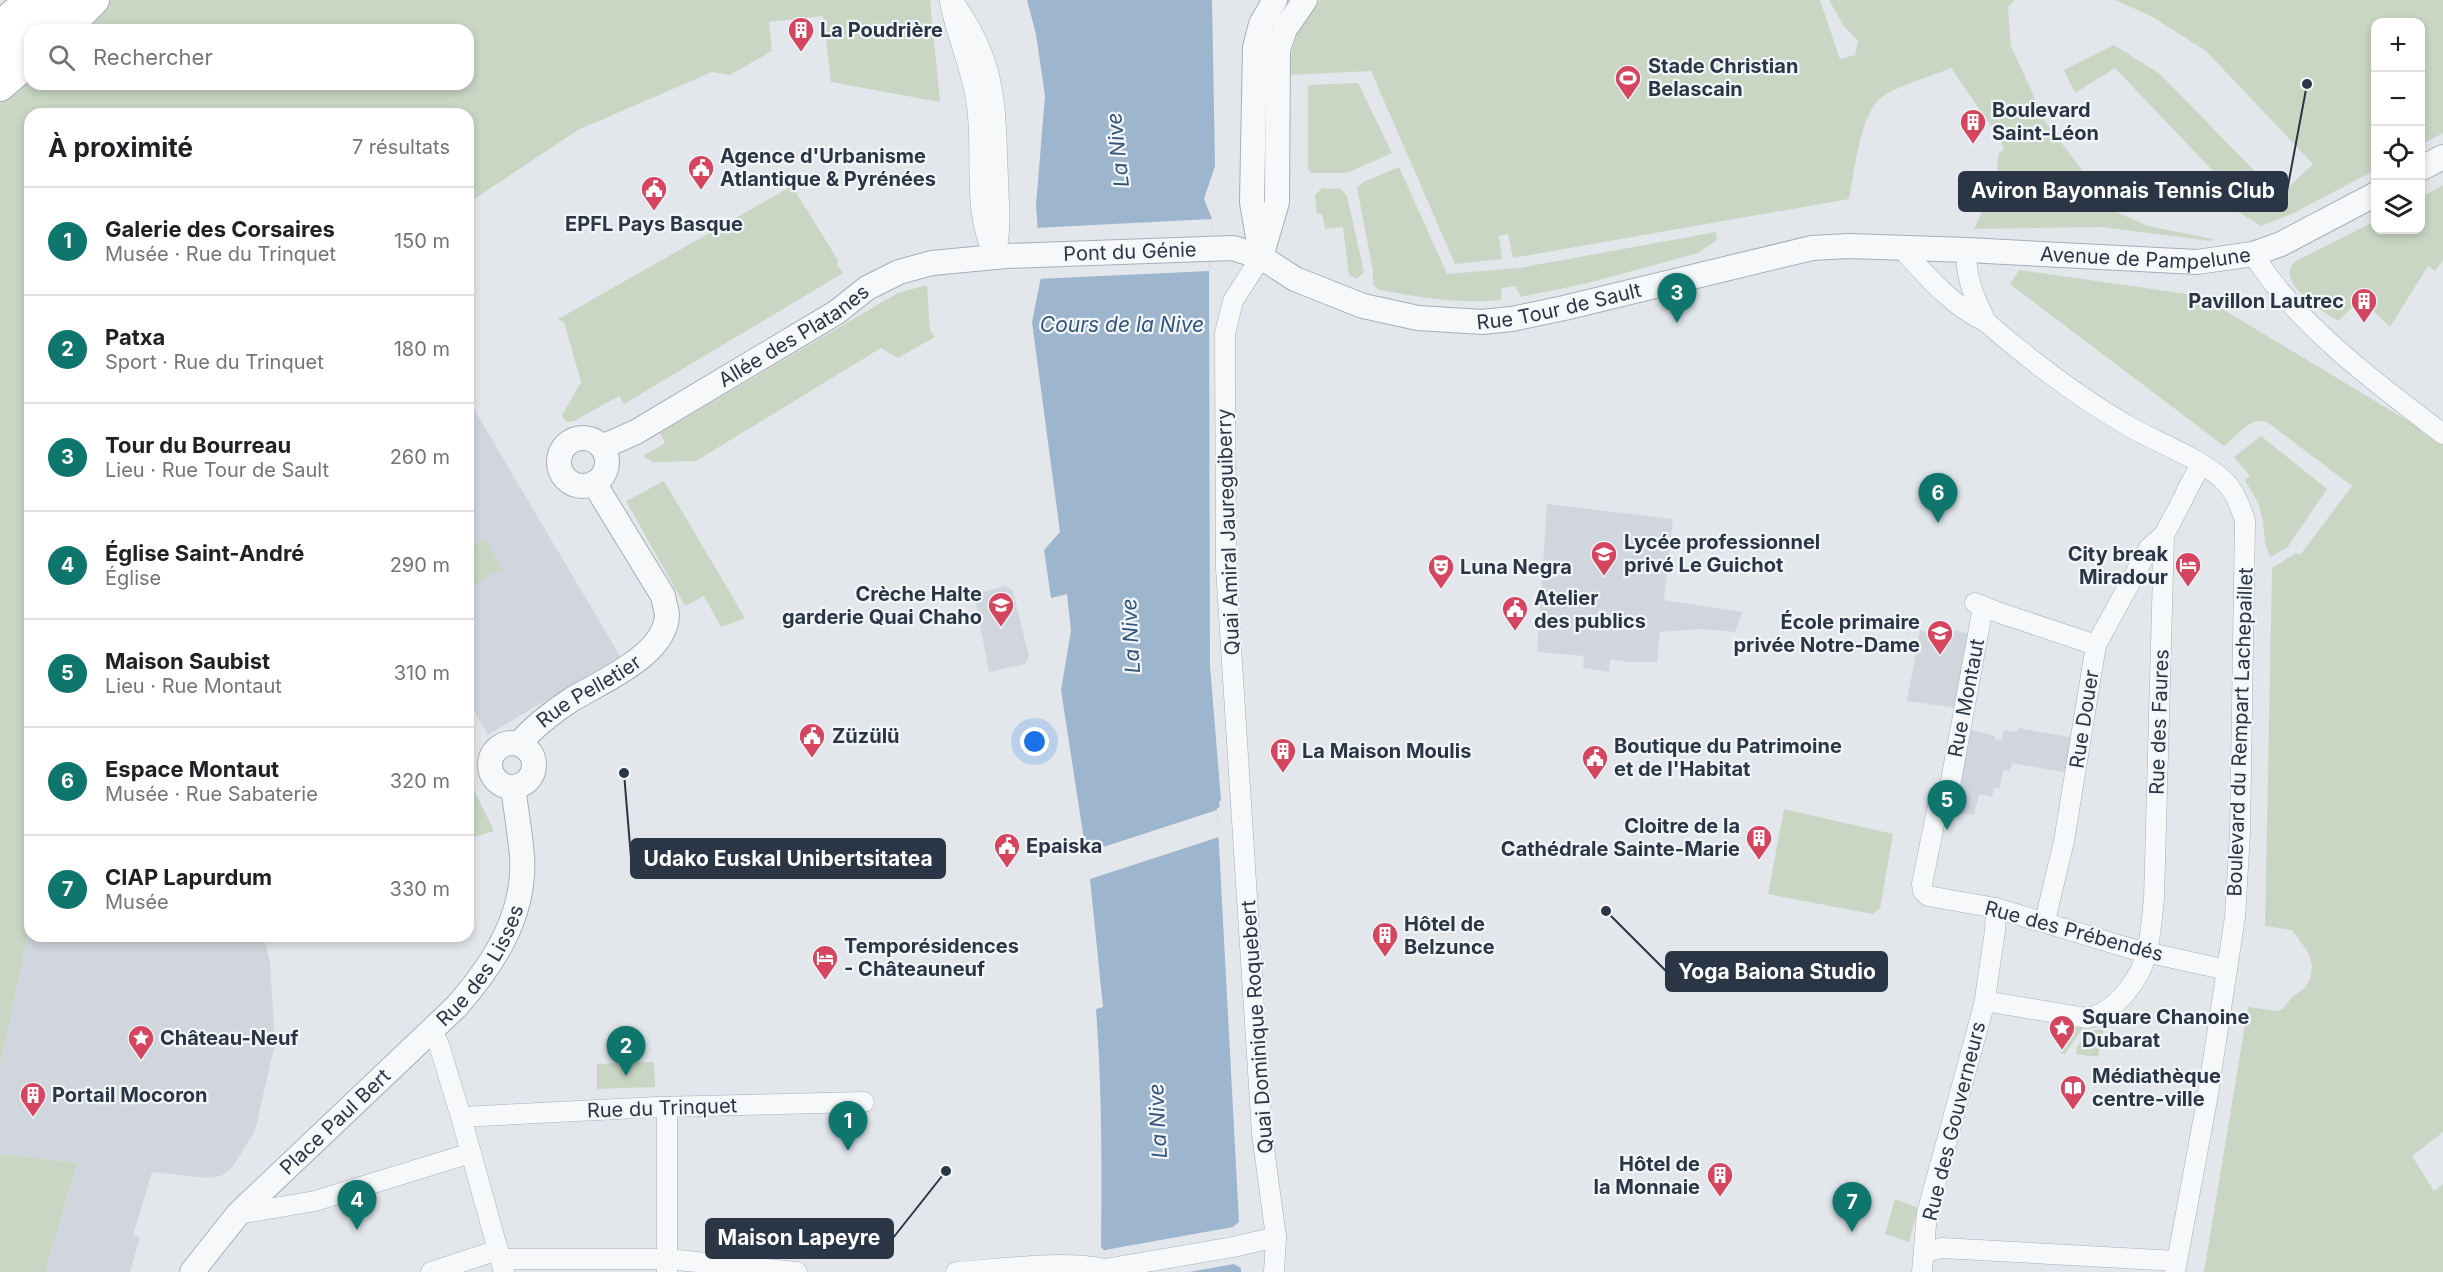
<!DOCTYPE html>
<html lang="fr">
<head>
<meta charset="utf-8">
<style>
	body { margin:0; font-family:Inter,sans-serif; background:#f2f2f2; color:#202124 }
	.controls { position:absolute; right:18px; top:18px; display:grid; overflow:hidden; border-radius:12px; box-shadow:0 3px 9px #0003 }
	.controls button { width:54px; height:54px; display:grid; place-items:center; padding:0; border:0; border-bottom:2px solid #e0e0e0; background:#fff; color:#202124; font:30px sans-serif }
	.you { position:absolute; left:1035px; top:742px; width:21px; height:21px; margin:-15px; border:4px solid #fff; border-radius:50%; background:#1a73e8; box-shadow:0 0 0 9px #1a73e833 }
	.badge { display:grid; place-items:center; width:39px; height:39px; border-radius:50%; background:#0f766e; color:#fff; font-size:20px; font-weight:700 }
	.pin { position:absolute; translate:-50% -50px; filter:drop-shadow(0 2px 3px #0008) }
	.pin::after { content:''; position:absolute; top:32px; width:21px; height:18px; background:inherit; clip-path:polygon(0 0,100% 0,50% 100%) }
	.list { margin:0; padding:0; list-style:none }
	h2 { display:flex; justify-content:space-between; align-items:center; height:78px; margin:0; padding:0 24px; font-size:26px }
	h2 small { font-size:20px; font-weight:400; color:#757577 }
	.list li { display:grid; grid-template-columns:39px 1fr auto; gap:18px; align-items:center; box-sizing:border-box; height:108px; padding:0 24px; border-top:2px solid #e0e0e0 }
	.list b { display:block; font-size:22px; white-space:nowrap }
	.list p { margin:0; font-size:20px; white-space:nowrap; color:#757577 }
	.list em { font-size:20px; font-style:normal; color:#757577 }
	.icon { flex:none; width:33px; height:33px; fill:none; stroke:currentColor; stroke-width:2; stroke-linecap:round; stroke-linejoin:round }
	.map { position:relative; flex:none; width:2443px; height:1272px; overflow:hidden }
	.search { position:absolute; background:#fff; box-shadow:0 3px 9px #0003; left:24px; top:24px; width:450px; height:66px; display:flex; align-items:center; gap:15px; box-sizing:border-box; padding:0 21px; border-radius:18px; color:#757577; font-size:22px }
	.panel { position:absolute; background:#fff; box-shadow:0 3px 9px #0003; left:24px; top:108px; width:450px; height:834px; border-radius:18px }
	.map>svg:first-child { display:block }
	.built { fill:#d1d6de }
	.green { fill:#c9d6c4 }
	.water { fill:#9db6cd }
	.pier { fill:#e3e7ec }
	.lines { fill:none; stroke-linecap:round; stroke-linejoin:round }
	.minor-casing { stroke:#a8aeb7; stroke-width:21 }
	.tertiary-casing { stroke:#a8aeb7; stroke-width:26 }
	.primary-casing { stroke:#a2acb8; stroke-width:32 }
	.minor { stroke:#f6f8fa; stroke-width:20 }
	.tertiary { stroke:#f6f8fa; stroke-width:24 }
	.primary { stroke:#fff; stroke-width:30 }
	.labels { text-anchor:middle; stroke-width:4.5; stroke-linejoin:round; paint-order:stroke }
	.poi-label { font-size:20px; font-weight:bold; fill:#2a3545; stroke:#f3f6f9; text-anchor:start }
	.street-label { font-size:20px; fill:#2a3545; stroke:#f3f6f9 }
	.water-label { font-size:21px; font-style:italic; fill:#32557b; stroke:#f3f6f9 }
	.leader { fill:none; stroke:#2a3545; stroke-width:2 }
	.callout-dot { fill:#2a3545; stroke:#f3f6f9; stroke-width:2 }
	.callout { fill:#2a3545; stroke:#2a3545; stroke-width:2 }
	.callout-label { font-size:21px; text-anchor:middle; font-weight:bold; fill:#fff }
</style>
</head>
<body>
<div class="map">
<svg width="2443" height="1272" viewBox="0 0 2443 1272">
	<rect width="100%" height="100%" fill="#e3e7ec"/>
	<g class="built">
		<polygon points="468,399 620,656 488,735 468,700"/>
		<polygon points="1547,504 1673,519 1664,600 1742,612 1735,632 1702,629 1660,632 1657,662 1627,662 1610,659 1609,672 1583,668 1584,656 1537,652"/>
		<polygon points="1006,586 1013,591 1029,657 1025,664 989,672 974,594"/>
		<polygon points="1941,627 1970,634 1957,708 1907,701 1920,630 1939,637"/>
		<polygon points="2018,728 2074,738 2068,773 2012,763 2010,771 2003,770 2000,788 1994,788 1992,797 1979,794 1974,815 1953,812 1968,729 1995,736 1995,739 2001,740 2004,730 2017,732"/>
		<polygon points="30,925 30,936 260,936 266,945 270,962 275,1043 255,1131 232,1168 221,1176 207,1178 152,1172 133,1235 140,1237 130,1272 45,1272 77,1163 0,1154 0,1066"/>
	</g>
	<g class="green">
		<polygon points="111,0 930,0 940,102 831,82 823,16 769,22 772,51 730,75 712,72 578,130 468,203 468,114 30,114 30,925 0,1066 0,100 30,74 30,84 468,84 468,30 80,30"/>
		<path d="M1320,0H1820L1840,59L1855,55L1858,41L1843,25L1829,0H2015L2008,7L2011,46L2046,123L2114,211L2148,226L2213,239L2211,241L2102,227L1974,229L1995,182L1999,153L2004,149L1998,136L1951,68C1930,77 1905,83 1885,95C1860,109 1855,171 1849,199L1513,258L1508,234L1499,236L1502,259L1455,264L1371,71L1289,75C1291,45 1299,21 1320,0Z"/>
		<polygon points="2115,0 2443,0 2443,133 2421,145 2420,22 2376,22 2375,170 2294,213 2261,226 2235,210 2230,189 2115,68 2075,93 2064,70 2114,45 2160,74 2279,196 2313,164 2206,51 2151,16"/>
		<polygon points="1358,83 1392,153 1347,173 1311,173 1308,169 1308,85"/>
		<path d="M1399,167L1447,274L1519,268L1716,232L1717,240L1698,253L1588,283L1521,297L1515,286L1502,288L1501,300C1460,304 1421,298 1381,290L1377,289L1373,284V271L1357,188L1363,182Z"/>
		<path d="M2443,185V260L2435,271L2428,266L2390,327L2361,299L2338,321C2323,312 2272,281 2296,261L2375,221L2376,230H2420L2421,197Z"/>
		<polygon points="792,186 833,252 838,260 837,265 843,273 624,404 619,396 574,421 566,422 562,415 581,382 564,322 558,319"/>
		<polygon points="1322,188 1341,189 1347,196 1364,272 1357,279 1349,275 1343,227 1325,229 1322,214 1317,214 1315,195"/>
		<path d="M2019,270L2201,296L2443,442V1132L2412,1156L2434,1191L2443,1184V1272H2204L2248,1007L2278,1011L2283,1009L2292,997L2304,989L2310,979L2312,965L2308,952L2292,930L2265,926L2272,568L2296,553L2300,555L2352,486L2267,422C2251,416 2236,436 2224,446L2010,284Z"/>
		<polygon points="927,285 930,330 935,337 898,358 881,348 696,461 653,462 643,456 665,443 660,433 882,302 898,293"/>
		<polygon points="2261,436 2327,489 2287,548 2270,557 2265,544 2263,521 2258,503 2245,480 2250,476 2234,457"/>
		<polygon points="664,481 745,618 721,627 704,596 685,606 626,501"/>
		<polygon points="485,539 502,568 468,588 468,549"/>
		<polygon points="468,778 494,831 468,839"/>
		<polygon points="1784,809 1893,834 1880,909 1872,914 1768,894"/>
		<polygon points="2065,1025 2083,1028 2065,1054 2060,1053"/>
		<polygon points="2104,1029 2098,1057 2076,1054 2077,1047 2090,1031"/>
		<polygon points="654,1062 655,1087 597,1089 597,1064"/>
		<polygon points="0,1154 77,1163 45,1272 0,1272"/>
		<polygon points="1895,1199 1918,1208 1909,1242 1885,1234"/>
	</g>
	<path class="water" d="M1027,0H1212L1215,166L1204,199L1212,219L1209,271L1210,666L1221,800L1219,802L1220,807L1217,808L1239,1222L1233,1227L1234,1264L1241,1268V1272H1106L1105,1251L1101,1247C1102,1167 1102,1088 1096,1009L1103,1007L1090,879L1061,690L1071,631L1067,594L1051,598L1044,550L1060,532L1032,322L1041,277L1036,205L1045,96L1036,34Z"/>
	<g class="pier">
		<polygon points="1212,219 1209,271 1037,279 1034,228"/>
		<polygon points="1217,810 1219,837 1090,879 1085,853"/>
		<polygon points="1233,1227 1234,1264 1189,1272 1106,1272 1105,1250"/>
	</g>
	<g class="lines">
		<g class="minor-casing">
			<g id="minor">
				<path d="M952,0C998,63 995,105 998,179C999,209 1002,226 995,257"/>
				<path d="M950,2C956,35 971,66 976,99C985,151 970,208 995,257"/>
				<path d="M1901,248C1926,275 1952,306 1986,322C2031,361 2078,397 2130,427C2159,443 2195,456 2221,478C2234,489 2240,505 2245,521L2240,833L2235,917L2207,1100L2175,1272"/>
				<path d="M1967,250C1964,275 1975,299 1986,322"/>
				<path d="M2253,254C2298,326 2376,383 2443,434"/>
				<polyline points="1261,257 1233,301 1225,333 1226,568 1262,1134 1276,1237 1274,1272"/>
				<polyline points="2186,492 2201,464"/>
				<polyline points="1975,603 2000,613 2096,645"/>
				<polyline points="1983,607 1950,786 1945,800 1938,805 1922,884 1923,891 1928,896 1996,908 2132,949 2227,970"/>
				<polyline points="2045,921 2064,841 2096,645 2149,548 2164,535"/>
				<path d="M1984,1005L1990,1002L2087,1018C2115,1014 2142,977 2147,951C2151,934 2152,916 2154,899L2164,535L2184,497"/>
				<polyline points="432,1030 439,1045 461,1117 504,1272"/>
				<polyline points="667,1107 667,1272"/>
				<polyline points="461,1117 657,1107 864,1102"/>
				<polyline points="238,1214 315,1201 471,1153"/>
				<polyline points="1925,1252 1942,1248 2177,1261"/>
				<polyline points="501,1259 667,1259 797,1272"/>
				<polyline points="431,1272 498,1250"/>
				<path d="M956,1272C1002,1269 1061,1260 1105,1269L1233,1247L1276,1237"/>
				<polyline points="1922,1272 1927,1213 1984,1005 1995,931 1996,908"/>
			</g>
		</g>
		<g class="tertiary-casing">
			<g id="tertiary">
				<polyline points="2420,169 2443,157"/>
				<polyline points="1260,249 1252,202 1255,48 1261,24 1275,0"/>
				<polyline points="1261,257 1277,202 1278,49 1285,29 1305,0"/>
				<circle cx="583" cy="462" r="24"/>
				<path id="s1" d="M602,447L636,432L837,312L867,288L899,272L932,263L1006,256L1233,248L1261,257L1295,279L1363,306L1418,318L1482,322L1512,319L1564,308L1812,248L1849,246L1967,250L2197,262L2253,254L2281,244L2376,194"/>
				<circle cx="512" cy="765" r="22"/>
				<path id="s2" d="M519,744C534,726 551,713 571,700C600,682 667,655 667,614C666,608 664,602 663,596L594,483"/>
				<path id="s3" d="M192,1272L238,1214L456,1007C493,965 526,915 522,856C520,833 516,810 513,787"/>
			</g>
		</g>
		<g class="primary-casing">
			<g id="primary">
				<polyline points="0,26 31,0"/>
				<polyline points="33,30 68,0"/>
				<polyline points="64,30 94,0"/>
				<polyline points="0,58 30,33"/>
				<polyline points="0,86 30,60"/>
			</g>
		</g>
		<use href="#minor" class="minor"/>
		<use href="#tertiary" class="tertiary"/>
		<use href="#primary" class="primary"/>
	</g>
	<defs>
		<g id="building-pin" transform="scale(1.35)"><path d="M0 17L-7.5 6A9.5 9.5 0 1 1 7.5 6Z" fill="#d5455f" stroke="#f3f6f9"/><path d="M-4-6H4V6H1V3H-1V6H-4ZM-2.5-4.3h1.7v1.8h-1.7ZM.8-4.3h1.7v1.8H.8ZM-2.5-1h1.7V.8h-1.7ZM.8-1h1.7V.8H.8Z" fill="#fff"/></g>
		<g id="stadium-pin" transform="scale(1.35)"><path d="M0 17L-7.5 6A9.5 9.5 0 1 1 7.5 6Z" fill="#d5455f" stroke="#f3f6f9"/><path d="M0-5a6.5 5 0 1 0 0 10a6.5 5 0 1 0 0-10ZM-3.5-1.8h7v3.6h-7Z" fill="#fff"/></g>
		<g id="civic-pin" transform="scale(1.35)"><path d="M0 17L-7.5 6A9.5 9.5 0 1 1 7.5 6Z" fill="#d5455f" stroke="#f3f6f9"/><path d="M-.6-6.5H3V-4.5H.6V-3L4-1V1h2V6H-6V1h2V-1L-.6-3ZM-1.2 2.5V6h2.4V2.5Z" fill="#fff"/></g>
		<g id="school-pin" transform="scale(1.35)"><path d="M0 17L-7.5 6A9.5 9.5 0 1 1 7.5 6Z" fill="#d5455f" stroke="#f3f6f9"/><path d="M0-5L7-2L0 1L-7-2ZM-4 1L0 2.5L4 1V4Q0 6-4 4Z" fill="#fff"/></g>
		<g id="hotel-pin" transform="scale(1.35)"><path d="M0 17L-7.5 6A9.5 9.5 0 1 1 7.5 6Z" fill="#d5455f" stroke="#f3f6f9"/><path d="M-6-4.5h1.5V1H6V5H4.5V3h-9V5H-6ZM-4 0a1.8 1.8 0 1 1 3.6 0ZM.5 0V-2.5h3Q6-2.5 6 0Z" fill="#fff"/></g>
		<g id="theatre-pin" transform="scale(1.35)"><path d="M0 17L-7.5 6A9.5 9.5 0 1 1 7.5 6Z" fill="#d5455f" stroke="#f3f6f9"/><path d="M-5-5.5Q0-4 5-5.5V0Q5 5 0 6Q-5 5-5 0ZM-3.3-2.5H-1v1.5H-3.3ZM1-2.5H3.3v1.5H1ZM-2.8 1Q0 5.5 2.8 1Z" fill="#fff"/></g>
		<g id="sight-pin" transform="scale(1.35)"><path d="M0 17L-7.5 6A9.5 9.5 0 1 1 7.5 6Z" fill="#d5455f" stroke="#f3f6f9"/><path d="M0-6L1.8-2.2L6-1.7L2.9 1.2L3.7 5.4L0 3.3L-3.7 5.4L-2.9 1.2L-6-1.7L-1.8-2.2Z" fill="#fff"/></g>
		<g id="library-pin" transform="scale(1.35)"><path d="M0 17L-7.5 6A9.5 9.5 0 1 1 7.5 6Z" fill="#d5455f" stroke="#f3f6f9"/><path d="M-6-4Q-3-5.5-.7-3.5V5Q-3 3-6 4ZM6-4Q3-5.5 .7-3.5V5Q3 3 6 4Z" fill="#fff"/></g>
	</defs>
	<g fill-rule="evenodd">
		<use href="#building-pin" x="801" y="30"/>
		<use href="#stadium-pin" x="1628" y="78"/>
		<use href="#building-pin" x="1973" y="122"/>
		<use href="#civic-pin" x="701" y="168"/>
		<use href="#civic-pin" x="654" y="189"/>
		<use href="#building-pin" x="2364" y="301"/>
		<use href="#school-pin" x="1604" y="554"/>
		<use href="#hotel-pin" x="2188" y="565"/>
		<use href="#theatre-pin" x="1441" y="567"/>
		<use href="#school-pin" x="1001" y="605"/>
		<use href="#civic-pin" x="1515" y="609"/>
		<use href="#school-pin" x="1940" y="633"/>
		<use href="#civic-pin" x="812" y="736"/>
		<use href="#building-pin" x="1283" y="751"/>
		<use href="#civic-pin" x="1595" y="758"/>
		<use href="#building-pin" x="1759" y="838"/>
		<use href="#civic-pin" x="1007" y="846"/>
		<use href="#building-pin" x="1385" y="935"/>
		<use href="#hotel-pin" x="825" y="958"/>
		<use href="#sight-pin" x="2062" y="1028"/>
		<use href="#sight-pin" x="141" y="1038"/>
		<use href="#library-pin" x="2073" y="1088"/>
		<use href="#building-pin" x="33" y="1095"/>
		<use href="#building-pin" x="1720" y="1175"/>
	</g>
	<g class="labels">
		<g class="poi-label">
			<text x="820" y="37">La Poudrière</text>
			<text x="1648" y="73">Stade Christian<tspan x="1648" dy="23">Belascain</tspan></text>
			<text x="1992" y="117">Boulevard<tspan x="1992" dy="23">Saint-Léon</tspan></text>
			<text x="720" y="163">Agence d'Urbanisme<tspan x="720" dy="23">Atlantique &amp; Pyrénées</tspan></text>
			<text x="654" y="231" text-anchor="middle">EPFL Pays Basque</text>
			<text x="2344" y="308" text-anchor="end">Pavillon Lautrec</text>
			<text x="1624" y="549">Lycée professionnel<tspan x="1624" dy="23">privé Le Guichot</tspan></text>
			<text x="2168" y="561" text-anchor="end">City break<tspan x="2168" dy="23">Miradour</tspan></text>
			<text x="1460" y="574">Luna Negra</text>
			<text x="982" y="601" text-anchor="end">Crèche Halte<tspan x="982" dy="23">garderie Quai Chaho</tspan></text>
			<text x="1534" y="605">Atelier<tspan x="1534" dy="23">des publics</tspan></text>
			<text x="1920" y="629" text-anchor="end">École primaire<tspan x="1920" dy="23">privée Notre-Dame</tspan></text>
			<text x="832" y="743">Züzülü</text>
			<text x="1614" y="753">Boutique du Patrimoine<tspan x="1614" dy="23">et de l'Habitat</tspan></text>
			<text x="1302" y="758">La Maison Moulis</text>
			<text x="1740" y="833" text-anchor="end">Cloitre de la<tspan x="1740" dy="23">Cathédrale Sainte-Marie</tspan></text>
			<text x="1026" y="853">Epaiska</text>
			<text x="1404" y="931">Hôtel de<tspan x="1404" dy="23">Belzunce</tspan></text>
			<text x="844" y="953">Temporésidences<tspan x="844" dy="23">- Châteauneuf</tspan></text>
			<text x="2082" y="1024">Square Chanoine<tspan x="2082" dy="23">Dubarat</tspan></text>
			<text x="160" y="1045">Château-Neuf</text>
			<text x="2092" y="1083">Médiathèque<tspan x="2092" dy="23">centre-ville</tspan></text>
			<text x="52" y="1102">Portail Mocoron</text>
			<text x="1700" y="1171" text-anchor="end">Hôtel de<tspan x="1700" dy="23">la Monnaie</tspan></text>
		</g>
		<g class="street-label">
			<text dy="7" stroke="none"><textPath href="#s1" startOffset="578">Pont du Génie</textPath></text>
			<text dy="7" stroke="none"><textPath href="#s1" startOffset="1617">Avenue de Pampelune</textPath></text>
			<text dy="7" stroke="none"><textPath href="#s1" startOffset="1023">Rue Tour de Sault</textPath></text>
			<text dy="7" stroke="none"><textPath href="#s1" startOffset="222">Allée des Platanes</textPath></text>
			<text transform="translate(1228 532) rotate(-92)" y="7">Quai Amiral Jaureguiberry</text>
			<text dy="7" stroke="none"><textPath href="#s2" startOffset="88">Rue Pelletier</textPath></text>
			<text transform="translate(1966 698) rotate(-79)" y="7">Rue Montaut</text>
			<text transform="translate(2084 719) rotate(-81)" y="7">Rue Douer</text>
			<text transform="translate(2159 722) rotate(-88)" y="7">Rue des Faures</text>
			<text transform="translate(2240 732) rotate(-88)" y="7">Boulevard du Rempart Lachepaillet</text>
			<text transform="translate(2074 931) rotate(15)" y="7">Rue des Prébendés</text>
			<text dy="7" stroke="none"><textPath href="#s3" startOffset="423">Rue des Lisses</textPath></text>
			<text transform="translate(1257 1027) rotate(-94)" y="7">Quai Dominique Roquebert</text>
			<text transform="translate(662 1108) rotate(-2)" y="7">Rue du Trinquet</text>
			<text transform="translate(1954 1121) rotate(-76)" y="7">Rue des Gouverneurs</text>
			<text dy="7" stroke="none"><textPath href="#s3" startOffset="208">Place Paul Bert</textPath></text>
		</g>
		<g class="water-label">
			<text transform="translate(1118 150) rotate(-96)" y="7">La Nive</text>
			<text x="1122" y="332">Cours de la Nive</text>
			<text transform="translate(1131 636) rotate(-93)" y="7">La Nive</text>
			<text transform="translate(1158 1121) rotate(-93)" y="7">La Nive</text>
		</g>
	</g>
	<path class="leader" d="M2307 84L2287 191M624 773L631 858M1606 911L1666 971M946 1171L893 1238"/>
	<g class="callout-dot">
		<circle cx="2307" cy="84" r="6"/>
		<circle cx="624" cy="773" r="6"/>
		<circle cx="1606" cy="911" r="6"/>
		<circle cx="946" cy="1171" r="6"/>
	</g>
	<g class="callout">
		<rect x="1959" y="172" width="328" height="39" rx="6"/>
		<rect x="631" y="839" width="314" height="39" rx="6"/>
		<rect x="1666" y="952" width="221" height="39" rx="6"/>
		<rect x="706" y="1219" width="187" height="39" rx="6"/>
	</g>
	<g class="callout-label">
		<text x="2123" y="198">Aviron Bayonnais Tennis Club</text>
		<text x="788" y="866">Udako Euskal Unibertsitatea</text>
		<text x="1777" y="979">Yoga Baiona Studio</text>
		<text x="799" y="1245">Maison Lapeyre</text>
	</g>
</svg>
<div class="controls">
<button>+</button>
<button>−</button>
<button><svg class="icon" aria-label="locate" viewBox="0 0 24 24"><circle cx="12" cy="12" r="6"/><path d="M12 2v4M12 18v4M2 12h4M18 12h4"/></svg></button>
<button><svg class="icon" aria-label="layers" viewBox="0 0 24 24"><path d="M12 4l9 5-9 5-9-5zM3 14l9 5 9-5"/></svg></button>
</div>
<div class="you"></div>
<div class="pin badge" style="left:848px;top:1151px">1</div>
<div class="pin badge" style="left:626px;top:1076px">2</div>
<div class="pin badge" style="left:1677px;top:323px">3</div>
<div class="pin badge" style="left:357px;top:1230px">4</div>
<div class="pin badge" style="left:1947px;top:830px">5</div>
<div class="pin badge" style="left:1938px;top:523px">6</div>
<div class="pin badge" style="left:1852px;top:1232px">7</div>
<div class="search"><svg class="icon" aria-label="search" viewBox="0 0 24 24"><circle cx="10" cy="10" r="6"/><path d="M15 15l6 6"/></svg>Rechercher</div>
<section class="panel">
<h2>À proximité<small>7 résultats</small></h2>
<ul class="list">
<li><span class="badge">1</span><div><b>Galerie des Corsaires</b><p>Musée · Rue du Trinquet</p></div><em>150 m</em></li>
<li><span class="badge">2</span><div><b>Patxa</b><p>Sport · Rue du Trinquet</p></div><em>180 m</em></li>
<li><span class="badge">3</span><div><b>Tour du Bourreau</b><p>Lieu · Rue Tour de Sault</p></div><em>260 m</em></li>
<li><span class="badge">4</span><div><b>Église Saint-André</b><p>Église</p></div><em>290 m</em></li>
<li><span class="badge">5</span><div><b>Maison Saubist</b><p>Lieu · Rue Montaut</p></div><em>310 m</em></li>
<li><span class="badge">6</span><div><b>Espace Montaut</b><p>Musée · Rue Sabaterie</p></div><em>320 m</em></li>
<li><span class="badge">7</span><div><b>CIAP Lapurdum</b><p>Musée</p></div><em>330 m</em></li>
</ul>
</section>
</div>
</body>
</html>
